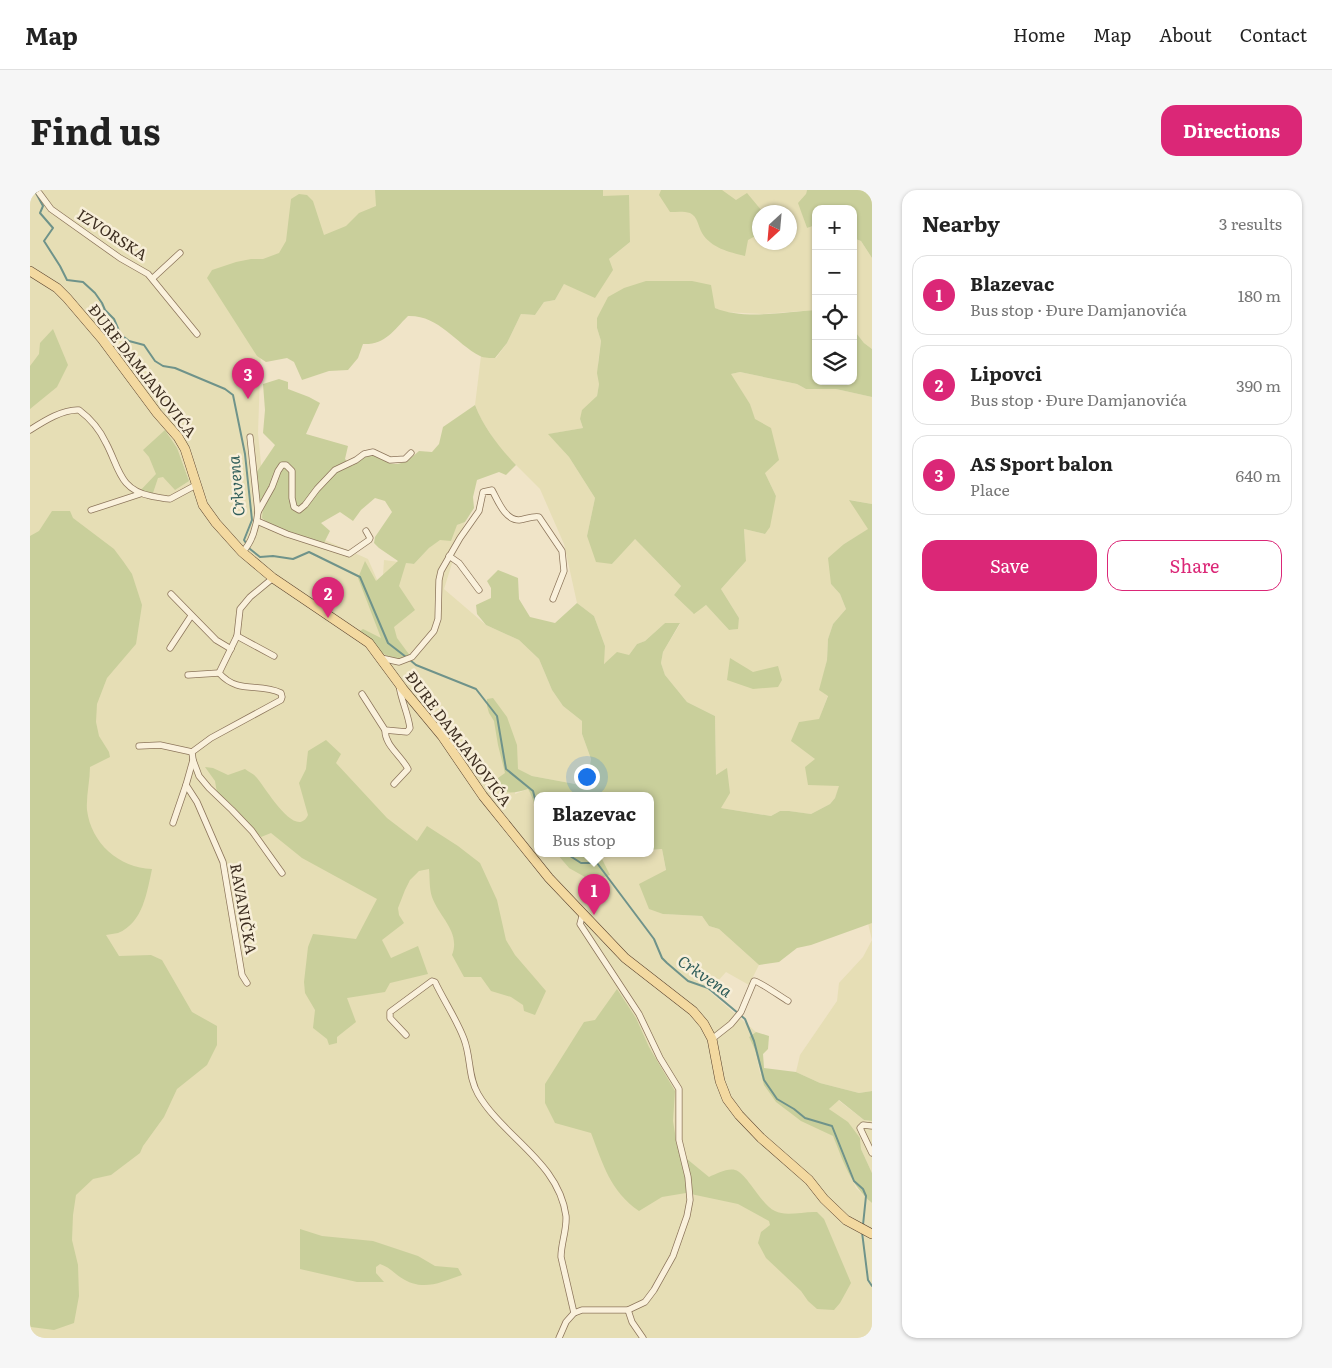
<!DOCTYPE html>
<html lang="en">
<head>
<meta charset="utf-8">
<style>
	body { margin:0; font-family:Literata,serif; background:#f6f6f6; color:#222 }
	.controls { position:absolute; right:15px; top:15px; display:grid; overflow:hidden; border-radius:10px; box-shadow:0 1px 4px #0004 }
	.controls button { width:45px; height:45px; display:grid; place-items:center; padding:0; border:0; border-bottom:1px solid #e0e0e0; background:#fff; color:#222; font:25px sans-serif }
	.compass { position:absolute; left:722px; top:15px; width:45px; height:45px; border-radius:50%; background:#fff; box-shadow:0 1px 4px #0004; rotate:206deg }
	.you { position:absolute; left:556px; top:586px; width:18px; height:18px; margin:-12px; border:4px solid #fff; border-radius:50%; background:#1a73e8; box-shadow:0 0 0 8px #1a73e833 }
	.badge { display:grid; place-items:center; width:32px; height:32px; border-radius:50%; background:#db2777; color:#fff; font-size:16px; font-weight:700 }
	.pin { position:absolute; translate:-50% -41px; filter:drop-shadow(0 1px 2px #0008) }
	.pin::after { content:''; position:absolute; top:26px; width:18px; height:15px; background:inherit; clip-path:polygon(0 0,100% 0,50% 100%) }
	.popup { position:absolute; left:504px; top:602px; width:120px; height:65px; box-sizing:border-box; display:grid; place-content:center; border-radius:10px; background:#fff; filter:drop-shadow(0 1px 4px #0005); font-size:16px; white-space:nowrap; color:#767676 }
	.popup b { font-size:19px; color:#222 }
	.popup::after { content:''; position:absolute; left:50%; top:100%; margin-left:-10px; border:10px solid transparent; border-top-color:#fff }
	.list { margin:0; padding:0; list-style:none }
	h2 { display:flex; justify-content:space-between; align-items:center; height:65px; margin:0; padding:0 20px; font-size:21px }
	h2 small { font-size:16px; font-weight:400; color:#767676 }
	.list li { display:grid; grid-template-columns:32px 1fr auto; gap:15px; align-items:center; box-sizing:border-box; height:80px; margin:0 10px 10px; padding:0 10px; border:1px solid #e0e0e0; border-radius:15px }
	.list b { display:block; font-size:19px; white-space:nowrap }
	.list p { margin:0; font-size:16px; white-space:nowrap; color:#767676 }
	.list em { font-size:16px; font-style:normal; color:#767676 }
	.actions { display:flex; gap:10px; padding:15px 20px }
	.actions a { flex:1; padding:11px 0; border:1px solid #db2777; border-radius:15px; text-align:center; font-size:18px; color:#db2777 }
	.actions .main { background:#db2777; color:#fff }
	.icon { flex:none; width:28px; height:28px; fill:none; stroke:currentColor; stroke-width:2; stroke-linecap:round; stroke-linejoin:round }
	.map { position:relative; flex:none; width:842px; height:1148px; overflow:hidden; border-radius:15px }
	header { display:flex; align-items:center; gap:30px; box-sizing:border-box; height:70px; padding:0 25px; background:#fff; border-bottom:1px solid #e0e0e0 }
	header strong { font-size:24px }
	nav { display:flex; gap:28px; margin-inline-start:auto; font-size:18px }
	.intro { display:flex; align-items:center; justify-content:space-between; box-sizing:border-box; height:120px; padding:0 30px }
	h1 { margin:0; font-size:35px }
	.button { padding:12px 22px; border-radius:15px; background:#db2777; color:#fff; font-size:18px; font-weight:700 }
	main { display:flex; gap:30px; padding:0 30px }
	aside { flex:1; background:#fff; border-radius:15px; box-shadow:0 1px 4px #0004 }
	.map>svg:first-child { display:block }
	.farmland { fill:#e6deb5; fill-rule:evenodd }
	.green { fill:#c9cf9b }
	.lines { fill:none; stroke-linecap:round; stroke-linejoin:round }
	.stream { stroke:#6f938a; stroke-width:2 }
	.minor-casing { stroke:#8d765c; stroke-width:7 }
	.primary-casing { stroke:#5b4430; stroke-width:10 }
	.minor { stroke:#faf1dc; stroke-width:5.5 }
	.primary { stroke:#f3d9a0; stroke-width:9 }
	.labels { text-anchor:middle; stroke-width:5; stroke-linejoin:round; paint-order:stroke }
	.street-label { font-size:15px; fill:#3d2e20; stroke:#f7eed8 }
	.water-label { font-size:16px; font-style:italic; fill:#2f5d5a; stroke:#f7eed8 }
</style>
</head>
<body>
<header>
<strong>Map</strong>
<nav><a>Home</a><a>Map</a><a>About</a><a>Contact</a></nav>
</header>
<div class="intro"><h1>Find us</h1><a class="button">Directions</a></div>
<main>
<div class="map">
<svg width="842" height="1148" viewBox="0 0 842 1148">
	<rect width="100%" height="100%" fill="#f0e4c8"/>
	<g class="farmland">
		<polygon points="0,0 409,0 231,156 228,243 236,324 338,369 352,401 354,370 384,374 399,358 427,335 435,332 414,399 456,435 489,450 509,469 522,500 533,516 552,531 552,544 561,569 556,596 502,586 487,579 485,604 498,599 502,606 507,636 505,646 508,648 508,664 527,664 539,678 576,664 620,664 620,660 632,659 636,681 633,724 672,726 679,736 689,739 729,775 719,795 696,782 679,801 726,842 719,847 725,860 730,883 792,940 803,946 826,998 842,1013 842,1148 0,1148"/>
		<path d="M573,0H777L772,23L777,38L786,35V120L733,124L694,122L685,118L572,120L567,128V138L571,151L568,173L569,194L567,206L550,229L553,238L519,244L539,267L565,308L557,346L582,374L604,348L651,396L644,405L663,423L676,415L699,440L707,439L709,428L691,399L716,371L714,339L735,344L746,306L735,283L720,214L700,184L710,182L767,194L776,199H806L842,207V314L820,310L839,339L814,354L801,394L810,404L816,419L803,434L798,449L797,470L790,500L798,505L789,530L769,532L785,569L810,596L805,608L800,614L781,624L758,621H750L741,626L691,618L697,579L686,586L685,526L657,512L635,485L631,473L633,462L650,434L635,433L615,451L607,454L599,465L573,474L575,456L564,426L547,413L534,354L510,299L470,259L451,229L445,215L451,166L466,168L477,153L491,124L505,125L514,112L525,110L534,94L541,96L579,69L600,52L573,6ZM729,22H759V52H729Z"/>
		<polygon points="823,48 831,51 842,68 842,159 834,153 823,139"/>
		<polygon points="838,733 842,733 842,901 829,903 790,893 766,882 770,865 807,811 809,793 833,767 842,750"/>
		<polygon points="808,910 834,930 842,931 842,983 831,959 830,948 799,919"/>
	</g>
	<g class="green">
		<path d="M345,0H573V6L599,5L600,52L579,69L583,80L565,108L534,94L525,110L514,112L505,125L491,124L477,153L465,168C461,168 454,168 450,166C425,153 409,125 378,126C363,141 355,155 333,154L328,168L318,180L299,181L272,190L264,172L257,168L236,172L227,166L177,88L182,80L206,72L221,69H233L249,63L256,51L261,9L269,4L277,5L283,11L294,45L316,36L329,23L346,16Z"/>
		<path d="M631,0H692L706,10L717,3L732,21L743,18L744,22H729V44L718,50L715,66C699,62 681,58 672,43C668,36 668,27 660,23C654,21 646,22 640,22L629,5Z"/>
		<polygon points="777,0 842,0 842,68 831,51 823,48 823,19 786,19 786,35 777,38 768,13 776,4"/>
		<path d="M616,91H662L681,95L685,118C713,130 755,122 786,120V191H823V139L834,153L842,159V207L806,199H776L767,194L710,182L701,184L720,214L725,229L741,238L749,270L735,283L746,306L740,337L735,344L714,339L716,371L691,399L709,428L708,439L699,440L676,415L664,424L644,405L651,396L605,349L582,374L566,372L557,346L565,308L539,267L518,244L553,238L550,229L552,220L567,206L569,194L567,183L571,151L567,138V128L578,107L594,98Z"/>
		<polygon points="23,139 38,175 27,197 0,219 0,176 9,164 10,153"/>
		<path d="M249,189L258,192V199L279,207L290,213L276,244L318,256L315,269L322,276C327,272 335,264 343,265C347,266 353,270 357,272C370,278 380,269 389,261L402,262L409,254L413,237L445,215C454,238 469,257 486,275L476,285L469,282L447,290L443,307L444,318L435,332L427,335L421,351L410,350L399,358L384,374L376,373L369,396L385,420L364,437L367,448L381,467L367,471L350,462L330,441L333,439L351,448L328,388L335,371L346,391L368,371L349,358L344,353L345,347L362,322L355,311L345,308L331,320L323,331L310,322L291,333L300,341L294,353C274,347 248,343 232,328L233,319L228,315L226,283L245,255L233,243L235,220L233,194Z"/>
		<polygon points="135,240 147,258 159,291 145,300 133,287 128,288 123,303 109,302 126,284 119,267 113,260"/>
		<path d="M819,310L842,314V733L781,755L767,758L749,772L729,775L689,739L679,736L672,726L633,724L619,719L609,694L636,680L632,659L620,660V606H508V648L505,646C507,631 506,612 498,599C486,603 479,604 466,600L468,588L475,583L468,555L464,531L459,523L457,516V509L463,508L477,527L487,555L488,579L502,586L556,596L561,569L552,544V531L533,516L522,500L509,469L489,450L456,435L447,424L446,415L461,408V398L457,391L468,380L488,388L489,409L500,427L525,433L547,413L564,426L575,456L574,474L587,462L599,465L607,454L615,451L635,433H650L633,462L631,473L635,485L657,512L685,526L686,585L697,578L700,603L691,618L741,626L750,621H759L781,624L800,614L805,608L809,596L778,595L775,577L785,569L761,551L769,532L789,529L798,506L789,500L797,470L798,449L803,434L816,419L810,404L801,394L798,368L814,354L838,339Z"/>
		<path d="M22,321H40L43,328L84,359L93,371L102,384L112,415L106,454L77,488L67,514L66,532L69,546L79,562L80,567L60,577C60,591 56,606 57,620C61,653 89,678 122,679C117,702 113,733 88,743C84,744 80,744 76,745L89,766L121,765L132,770L162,822L187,836V855L177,875L147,899L134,927L113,956L110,963L81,985L63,989L46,1005L43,1025L42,1050L48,1075L49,1106L44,1133L24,1140L1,1137L0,1135V346L9,341Z"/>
		<polygon points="700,468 723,482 748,476 752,490 748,497 723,499 697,490"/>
		<path d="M296,550L311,564L306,573L357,628L387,651L397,636L428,656L450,673L467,710L476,750L485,765L516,801L505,825L494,821L493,815L481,807L461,801L451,787H434L422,765C431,742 409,727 402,707C399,698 400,688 399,679L389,681L380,690L375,700L368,718L369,725L374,733L352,750L361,768L388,756L398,784L360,793L355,802L317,808L326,832L307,847V853L299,855L297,849L283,838L285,820L275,803L274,792L278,757L283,744L326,749L347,709L272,668L241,643L231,647L202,615L187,603L185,591L175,577L183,578L198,585L215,579C219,582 224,584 227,588C235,597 266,651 278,625L269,593L276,579L278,561Z"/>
		<polygon points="527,664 576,664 571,667 580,685 562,691 539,678"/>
		<path d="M587,799L606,828L619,857L645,901L643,931L647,956L657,969L679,987C686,984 697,978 705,980C717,983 731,1015 745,1021C756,1027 774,1021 787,1022L794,1029L821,1093L810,1113L804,1120L787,1119L778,1111L771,1101L736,1068L728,1053L731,1042L740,1035L739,1031L708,1014L656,1003L632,1007L609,1021C580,1001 573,974 561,943L525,933L515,913V894L554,832L565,830Z"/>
		<path d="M726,842L739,846L738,859L733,864L734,878L766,882L790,893L829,903L842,901V931L834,930L809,910L799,919L818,932L830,948L831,959L842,983V1013C820,994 814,973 803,946L771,931L746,912L734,895L725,860L719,847Z"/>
		<path d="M270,1039L292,1046L343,1051L388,1066L405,1076L428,1078L432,1085C409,1093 392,1102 370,1087C363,1082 359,1077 350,1074L346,1077V1083L354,1092H327L270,1079Z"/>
	</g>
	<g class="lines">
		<g class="stream">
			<polyline points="2,0 6,3 13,16 10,23 23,38 14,51 30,76 37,90 53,92 65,103 72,113 75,120 84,129 90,143 94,147 99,151 114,155 125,171 133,176 145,178 195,199 203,205 215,264 222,330 214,350 220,359 230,367 243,366 263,369 279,362 330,387 358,453 376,467"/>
			<polyline points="380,470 386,475 446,499 467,526 476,579 503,601 508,620"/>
			<polyline points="537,664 551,673 567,673 624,749 632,768 637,773 658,791 678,798 715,829 724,851 734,890 747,909 764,919 775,928 802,936 824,991 833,999 836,1006 833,1035"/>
			<polyline points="832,1042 838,1090 842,1096"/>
		</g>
		<g class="minor-casing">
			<g id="minor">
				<polyline points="7,0 21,19 90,68 118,84 167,144"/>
				<polyline points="123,88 150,63"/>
				<path d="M0,240C14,231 33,219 49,220C61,229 70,240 76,253C89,277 89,300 121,306C127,307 134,309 140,309L166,295"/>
				<polyline points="61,320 110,304"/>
				<polyline points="228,322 242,297 248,281 252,275 256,275 262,281 262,308 264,317 269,320 275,315 287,299 305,280 326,270 334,264 343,262 360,270 375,269 381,263"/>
				<polyline points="227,331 257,344 319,364 339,350 340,348 336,341"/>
				<path d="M212,362C222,354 227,334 228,322L220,247"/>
				<polyline points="419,366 429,373 449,400"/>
				<polyline points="141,404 186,450 201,459"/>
				<polyline points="207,446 244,466"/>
				<polyline points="140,458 161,426"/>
				<path d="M351,468L369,472L382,467L404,441L408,429L409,390L411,381L430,348L449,321L453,302L462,300C468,311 475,330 489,330C496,329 502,326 509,327L532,361L534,381L523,409"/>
				<polyline points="158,485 189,483"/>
				<path d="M332,504L355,540L377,542L380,538C378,523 371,510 369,495"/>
				<path d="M355,540C355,556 371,565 378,579L364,594"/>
				<polyline points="109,556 130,555 162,562"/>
				<polyline points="163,570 169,586 179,598 202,620 222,641 252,683"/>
				<polyline points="143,633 156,595"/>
				<path d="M217,793L212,785L193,672L167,612L156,595L163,570L162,562L181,548L251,510L252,507L251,503C228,492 209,505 189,483L207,446L210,419L220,407L243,388"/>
				<path d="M376,845L360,828V822L402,791L405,792C414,811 427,830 434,849C441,867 438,887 448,904C473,947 529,972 536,1026C537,1040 531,1053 531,1067L544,1123"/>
				<path d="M682,849L701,834L711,822L724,791C729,791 751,807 758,811"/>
				<polyline points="842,936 833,935 830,938 842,963"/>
				<polyline points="598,1120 602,1132 613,1148"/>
				<polyline points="529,1148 536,1132 544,1123 552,1120 598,1120 615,1112 624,1100 643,1066 657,1026 660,1010 658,987 649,950 649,899 630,868 609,824 550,734 553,723"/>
			</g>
		</g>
		<g class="primary-casing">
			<polyline id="primary" points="0,81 27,98 37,108 72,149 127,223 148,247 155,259 173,315 186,333 212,362 243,388 339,453 373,499 412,546 453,606 519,688 595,768 663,821 674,834 682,849 690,891 697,909 709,925 731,948 779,990 794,1009 816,1030 842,1044"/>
		</g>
		<use href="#minor" class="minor"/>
		<use href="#primary" class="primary"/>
	</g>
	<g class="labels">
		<g class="street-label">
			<text transform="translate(82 45) rotate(33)" y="5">IZVORSKA</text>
			<text transform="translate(112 181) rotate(52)" y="5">ĐURE DAMJANOVIĆA</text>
			<text transform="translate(428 549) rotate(53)" y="5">ĐURE DAMJANOVIĆA</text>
			<text transform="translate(213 719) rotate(80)" y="5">RAVANIČKA</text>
		</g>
		<g class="water-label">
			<text transform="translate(206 296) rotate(-95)" y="6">Crkvena</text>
			<text transform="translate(675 786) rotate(34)" y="6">Crkvena</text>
		</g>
	</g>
</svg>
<div class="controls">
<button>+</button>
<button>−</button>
<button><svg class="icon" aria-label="locate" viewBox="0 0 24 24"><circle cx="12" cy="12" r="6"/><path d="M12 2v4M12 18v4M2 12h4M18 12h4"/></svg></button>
<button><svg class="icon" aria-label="layers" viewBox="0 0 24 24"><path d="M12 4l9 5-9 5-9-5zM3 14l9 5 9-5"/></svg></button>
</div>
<svg class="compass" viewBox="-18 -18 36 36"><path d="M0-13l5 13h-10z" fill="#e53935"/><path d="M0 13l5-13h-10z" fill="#767676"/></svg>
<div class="you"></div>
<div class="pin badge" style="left:564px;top:725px">1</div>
<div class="popup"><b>Blazevac</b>Bus stop</div>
<div class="pin badge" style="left:298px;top:428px">2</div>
<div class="pin badge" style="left:218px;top:209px">3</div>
</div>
<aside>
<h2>Nearby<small>3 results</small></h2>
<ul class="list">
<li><span class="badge">1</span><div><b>Blazevac</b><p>Bus stop · Đure Damjanovića</p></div><em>180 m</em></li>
<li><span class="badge">2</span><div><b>Lipovci</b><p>Bus stop · Đure Damjanovića</p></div><em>390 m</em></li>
<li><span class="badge">3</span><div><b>AS Sport balon</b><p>Place</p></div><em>640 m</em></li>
</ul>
<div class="actions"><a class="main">Save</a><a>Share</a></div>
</aside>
</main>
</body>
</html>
